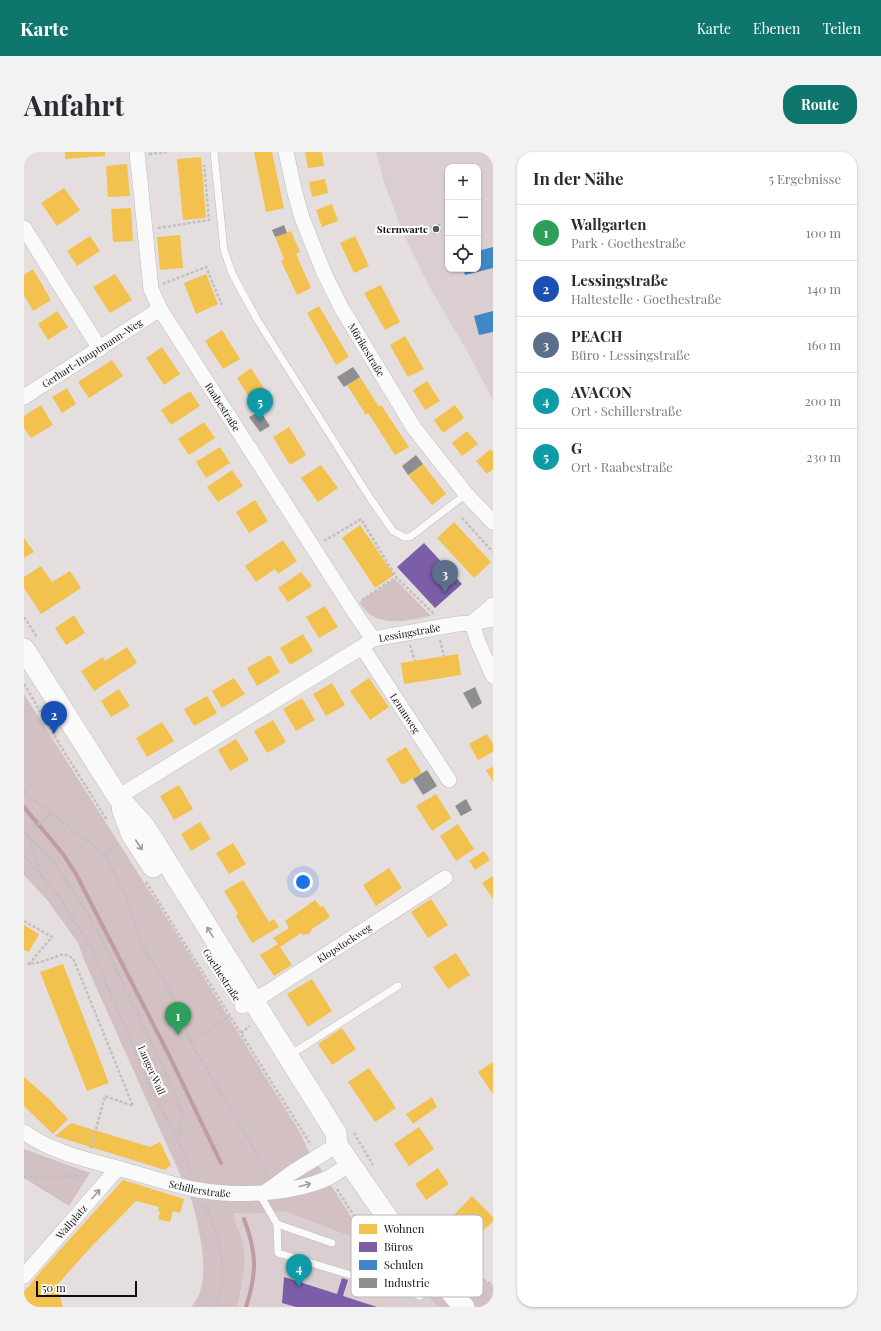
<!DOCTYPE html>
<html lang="de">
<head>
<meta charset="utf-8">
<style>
	body { margin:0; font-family:"Playfair Display",serif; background:#f2f2f3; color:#2b2b33 }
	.controls { position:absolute; right:12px; top:12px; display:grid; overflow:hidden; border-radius:8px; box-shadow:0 1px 3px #0004 }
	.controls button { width:36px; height:36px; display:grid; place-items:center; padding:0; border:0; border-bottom:1px solid #e1e1e2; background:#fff; color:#2b2b33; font:20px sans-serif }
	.scale { position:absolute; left:12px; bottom:10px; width:101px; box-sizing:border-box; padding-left:4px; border:2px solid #110e0e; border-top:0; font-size:11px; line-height:14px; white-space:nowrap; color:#110e0e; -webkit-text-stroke:3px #fff; paint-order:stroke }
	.you { position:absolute; left:279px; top:730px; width:14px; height:14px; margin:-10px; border:3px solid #fff; border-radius:50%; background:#1a73e8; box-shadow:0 0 0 6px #1a73e833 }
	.badge { display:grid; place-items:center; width:26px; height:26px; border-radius:50%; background:#0f766e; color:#fff; font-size:13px; font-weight:700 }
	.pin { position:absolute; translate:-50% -33px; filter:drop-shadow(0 1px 2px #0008) }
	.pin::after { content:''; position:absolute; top:21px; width:14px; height:12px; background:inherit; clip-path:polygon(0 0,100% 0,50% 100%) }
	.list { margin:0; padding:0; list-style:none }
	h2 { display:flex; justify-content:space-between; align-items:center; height:52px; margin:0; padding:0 16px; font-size:17px }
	h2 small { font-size:13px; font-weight:400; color:#7c7c81 }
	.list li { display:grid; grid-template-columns:26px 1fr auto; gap:12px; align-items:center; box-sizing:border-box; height:56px; padding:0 16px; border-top:1px solid #e1e1e2 }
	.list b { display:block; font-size:15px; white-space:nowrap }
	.list p { margin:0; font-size:13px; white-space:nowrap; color:#7c7c81 }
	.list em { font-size:13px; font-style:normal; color:#7c7c81 }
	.icon { flex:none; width:22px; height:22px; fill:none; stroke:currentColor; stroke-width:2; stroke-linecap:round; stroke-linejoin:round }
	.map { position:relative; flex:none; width:469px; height:1155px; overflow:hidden; border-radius:16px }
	header { display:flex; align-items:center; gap:24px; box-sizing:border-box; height:56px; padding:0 20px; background:#0f766e; color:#fff }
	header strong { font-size:19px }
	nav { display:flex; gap:22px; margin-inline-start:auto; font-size:14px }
	.intro { display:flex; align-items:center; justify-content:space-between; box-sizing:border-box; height:96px; padding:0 24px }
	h1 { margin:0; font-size:28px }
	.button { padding:10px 18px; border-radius:16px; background:#0f766e; color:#fff; font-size:14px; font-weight:700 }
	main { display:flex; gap:24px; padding:0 24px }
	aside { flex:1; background:#fff; border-radius:16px; box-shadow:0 1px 3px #0004 }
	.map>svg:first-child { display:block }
	.built { fill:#dbced0; fill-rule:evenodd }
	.green { fill:#d2c0c2 }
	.homes { fill:#f2c14e }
	.offices { fill:#7b5ea7 }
	.schools { fill:#3f88c5 }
	.industry { fill:#8d8d92 }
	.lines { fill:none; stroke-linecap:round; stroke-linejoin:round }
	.stream { stroke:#be9ca1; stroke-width:4 }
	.service-casing { stroke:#c0bcbc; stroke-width:8 }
	.minor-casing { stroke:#c0bcbc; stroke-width:16 }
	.secondary-casing { stroke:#c0bcbc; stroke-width:22 }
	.path { stroke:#c1bfbf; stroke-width:2.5; stroke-dasharray:3 2; stroke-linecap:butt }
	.service { stroke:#fbfafa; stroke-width:7 }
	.minor { stroke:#fbfafa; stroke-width:15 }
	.secondary { stroke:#fbfafa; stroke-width:21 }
	.oneway { stroke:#9d9c9c }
	.poi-dot { fill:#5b5757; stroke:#fff; stroke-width:1.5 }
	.labels { text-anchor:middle; stroke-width:4; stroke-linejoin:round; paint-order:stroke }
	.poi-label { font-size:10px; font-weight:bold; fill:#110e0e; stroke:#fff; text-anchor:end }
	.street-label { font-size:10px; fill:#110e0e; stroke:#fff }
	.key { fill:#fff; stroke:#b8b7b7; stroke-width:1 }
	.key-label { font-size:11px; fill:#110e0e }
</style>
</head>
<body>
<header>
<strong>Karte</strong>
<nav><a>Karte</a><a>Ebenen</a><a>Teilen</a></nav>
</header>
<div class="intro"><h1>Anfahrt</h1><a class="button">Route</a></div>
<main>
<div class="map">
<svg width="469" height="1155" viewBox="0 0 469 1155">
	<rect width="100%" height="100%" fill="#e4dedf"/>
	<g class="built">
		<path d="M352,0H469V248L442,197L430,177L404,132L379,81L360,30ZM424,15H454V117H424Z"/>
		<polygon points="260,1059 344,1091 401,1141 414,1155 213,1155 219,1129 209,1061 225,1062"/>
	</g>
	<g class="green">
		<path d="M371,427L407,464C386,468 360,475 343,460C340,457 337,453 335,450Z"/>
		<path d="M0,542L154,784L277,982L282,994L344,1091L260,1059L225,1062L209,1061C211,1071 216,1081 219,1091C223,1112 218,1134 213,1155H167C190,1132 175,1077 168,1049L60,808L54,791L24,749L0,723Z"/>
		<polygon points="0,997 66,1021 45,1054 0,1026"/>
		<polygon points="376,1065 406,1093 469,1134 469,1155 414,1155 401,1141 350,1095"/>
	</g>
	<g class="homes">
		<polygon points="41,0 81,0 81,4 41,7"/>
		<polygon points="230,0 248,0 260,56 242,60"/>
		<polygon points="281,0 298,0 300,14 284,16"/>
		<polygon points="177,5 182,66 159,68 153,7"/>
		<polygon points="103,12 106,44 84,45 82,14"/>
		<polygon points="301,27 304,41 288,45 285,30"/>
		<polygon points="40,36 56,58 33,74 17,51"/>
		<polygon points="308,52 314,69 298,75 292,58"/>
		<polygon points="107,56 109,89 89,90 87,57"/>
		<polygon points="267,79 276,100 272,102 287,136 273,143 257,109 260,107 251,85"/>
		<polygon points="156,83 159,116 136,118 133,85"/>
		<polygon points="66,84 76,99 53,114 43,99"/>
		<polygon points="331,84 345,114 330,121 316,91"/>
		<polygon points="9,117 27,148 9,159 0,143 0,123"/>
		<polygon points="91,122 108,148 86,161 69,135"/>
		<polygon points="182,122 194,152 172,162 160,131"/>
		<polygon points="357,133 376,170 361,178 340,141"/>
		<polygon points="295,154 325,205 312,213 283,161"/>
		<polygon points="33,159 44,175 24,188 14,172"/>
		<polygon points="198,178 216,207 199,217 181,189"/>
		<polygon points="381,184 400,217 384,225 366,193"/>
		<polygon points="138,195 156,222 140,233 122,206"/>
		<polygon points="88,208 99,224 65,246 54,230"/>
		<polygon points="227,216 247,247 232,256 213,226"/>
		<polygon points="336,225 355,255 357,253 385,295 371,303 344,261 342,263 323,233"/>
		<polygon points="403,229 416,249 401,258 389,238"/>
		<polygon points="43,236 52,252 38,261 28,245"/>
		<polygon points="166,239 176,254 147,273 137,258"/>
		<polygon points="17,253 29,273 7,286 0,276 0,264"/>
		<polygon points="431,253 440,266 419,281 410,268"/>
		<polygon points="180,270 191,286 165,303 154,287"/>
		<polygon points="265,275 282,303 266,313 249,285"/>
		<polygon points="443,279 454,292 438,304 428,291"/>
		<polygon points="196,295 206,311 182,326 172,310"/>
		<polygon points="467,297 469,300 469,317 463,322 452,309"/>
		<polygon points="399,312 422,342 408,353 384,323"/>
		<polygon points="297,313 314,336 294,350 277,326"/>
		<polygon points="208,318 219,334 194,350 183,335"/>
		<polygon points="231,348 244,369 225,381 212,360"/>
		<polygon points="430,370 467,410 450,426 413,386"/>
		<polygon points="336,373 370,423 351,436 318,386"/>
		<polygon points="0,386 10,400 0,406"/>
		<polygon points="259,388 273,409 254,422 251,417 232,430 221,414"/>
		<polygon points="17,414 28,430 46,419 57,436 17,462 0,436 0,425"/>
		<polygon points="277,420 288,434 264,450 254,436"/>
		<polygon points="301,454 314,475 295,486 282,465"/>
		<polygon points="50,463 61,481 42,493 31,476"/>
		<polygon points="279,482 289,499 266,513 256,496"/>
		<polygon points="103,495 113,511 70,539 57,519 79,505 81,509"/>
		<polygon points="434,502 437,523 380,532 377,511"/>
		<polygon points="246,503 256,520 233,534 223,516"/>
		<polygon points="210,526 221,542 198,556 188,539"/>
		<polygon points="345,526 365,555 346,568 326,539"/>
		<polygon points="308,531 321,553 302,564 289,542"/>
		<polygon points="95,537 106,554 87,565 77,549"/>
		<polygon points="183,544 193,561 170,574 160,557"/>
		<polygon points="278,546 291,568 272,579 259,557"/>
		<polygon points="249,568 262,590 243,601 230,579"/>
		<polygon points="138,570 150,589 123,605 112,586"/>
		<polygon points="463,582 469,592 469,600 454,608 445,592"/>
		<polygon points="212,587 225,608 206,619 194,598"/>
		<polygon points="382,595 398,621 378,633 362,607"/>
		<polygon points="469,615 469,630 462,618"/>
		<polygon points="155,633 169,657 150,668 136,644"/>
		<polygon points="412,642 427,666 408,679 392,654"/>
		<polygon points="176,670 187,687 167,699 157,682"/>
		<polygon points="434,672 450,697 432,709 416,684"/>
		<polygon points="209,691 222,712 205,722 192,701"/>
		<polygon points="460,699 466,708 451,718 445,709"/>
		<polygon points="365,716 378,736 352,754 339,733"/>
		<polygon points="469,724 469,747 458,731"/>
		<polygon points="219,728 245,770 250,767 255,775 228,791 212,764 214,762 200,739"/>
		<polygon points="407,747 424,773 404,786 387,760"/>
		<polygon points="291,748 297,755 299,754 306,765 288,777 285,782 279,783 277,781 256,795 268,813 250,824 236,803 254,792 249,786 265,776 261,769"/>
		<polygon points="0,773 15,782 5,800 0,798"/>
		<polygon points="432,801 446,823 424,837 409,815"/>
		<polygon points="39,812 85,931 63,939 16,820"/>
		<polygon points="288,827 308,859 284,875 263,842"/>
		<polygon points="318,876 332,897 308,913 294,892"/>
		<polygon points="469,910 469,942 454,920"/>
		<polygon points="345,916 372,956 351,970 324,930"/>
		<polygon points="0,925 25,947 44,967 29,982 0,954"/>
		<polygon points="408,945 413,955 389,972 382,962"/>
		<polygon points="47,971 126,995 136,990 147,1013 141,1018 31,984"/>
		<polygon points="395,975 410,997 385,1014 370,992"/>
		<polygon points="414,1016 425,1032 402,1048 391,1032"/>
		<polygon points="99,1028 160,1047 156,1061 149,1059 146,1070 134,1067 136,1060 134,1059 135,1055 112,1049 66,1096 33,1133 39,1155 0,1155 0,1140 17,1119"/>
		<polygon points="448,1044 469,1065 469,1069 451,1087 428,1065"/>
	</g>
	<g class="offices">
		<polygon points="400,391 438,432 411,456 373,415"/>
		<polygon points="260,1125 313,1142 318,1126 324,1128 319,1144 353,1155 272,1155 258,1151"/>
	</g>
	<g class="schools">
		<polygon points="415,72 417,79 410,82 407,75"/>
		<polygon points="469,95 469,116 441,123 439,117 454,117 454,99"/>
		<polygon points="469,159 469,180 455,183 450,164"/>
	</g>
	<g class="industry">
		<polygon points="260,73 263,81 251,85 248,78"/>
		<polygon points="329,215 336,225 320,235 313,225"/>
		<polygon points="236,259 246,274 236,280 225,265"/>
		<polygon points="392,303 399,312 384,323 378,314"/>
		<polygon points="451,535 458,551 448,557 439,541"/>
		<polygon points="403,618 413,634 399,643 389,627"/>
		<polygon points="442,647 448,658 437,664 431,654"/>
	</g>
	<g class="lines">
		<g class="stream">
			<polyline points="0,655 39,702 52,722 144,901 197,1011"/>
			<path d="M220,1067C233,1101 233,1121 222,1155"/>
		</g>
		<g class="service-casing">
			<g id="service">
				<polyline points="190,0 200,98 208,121 218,140 234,169 346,346 369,379 380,385 386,385 442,342"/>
				<polyline points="266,903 374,834"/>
				<polyline points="235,1041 253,1072 254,1101 396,1144"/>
				<polyline points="253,1072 308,1091"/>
				<polyline points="464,1155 469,1153"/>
			</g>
		</g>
		<g class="minor-casing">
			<g id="minor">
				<path id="s1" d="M113,0L127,137L136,157L333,464L349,487"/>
				<path id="s2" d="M262,0L271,41L278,66L300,121L318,157L390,276L442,342L469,370"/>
				<polyline points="0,76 76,197"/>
				<path id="s3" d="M0,245L136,157"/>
				<polyline points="469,453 448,471 454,490 469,524"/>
				<path id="s4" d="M338,495L425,628"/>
				<path id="s5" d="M94,645L338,495L349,487L433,472L448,471L469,467"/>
				<path id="s6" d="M218,854L241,842L421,726"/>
				<path id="s7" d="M0,980C24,999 64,1008 93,1016C120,1023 147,1033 175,1038C213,1045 271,1042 306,1025C313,1021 320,1016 326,1011"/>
				<polyline points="243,1039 269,1020 313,993"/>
				<path id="s8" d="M0,1124L94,1016"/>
			</g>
		</g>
		<g class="secondary-casing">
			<g id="secondary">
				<polyline points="0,497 94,645 121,675 312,981 313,993 365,1068 440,1155"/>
				<polyline points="98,656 108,683 129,715"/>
			</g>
		</g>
		<g class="path">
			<polyline points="125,2 145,0"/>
			<polyline points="134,76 185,68 180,13"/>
			<polyline points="139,132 182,115 198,153"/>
			<polyline points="438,366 469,400"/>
			<polyline points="300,389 337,367 372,425 411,463"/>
			<polyline points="338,448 372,425"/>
			<polyline points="0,465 13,485"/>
			<polyline points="416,488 420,504"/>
			<polyline points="386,493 391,509"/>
			<polyline points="0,532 39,598 83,668"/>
			<polyline points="0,638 6,645 81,703 102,744 118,792 150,846 166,889 226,990 243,1023"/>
			<polyline points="0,681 4,684 11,675 28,661"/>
			<polyline points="4,684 30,709 72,776 137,911 159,961 154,988"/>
			<polyline points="4,684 18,723"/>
			<polyline points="0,703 34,743 67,794 90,850 135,953 154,988 169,1023"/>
			<polyline points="81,703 94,692"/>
			<polyline points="122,730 287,993"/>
			<polyline points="0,769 28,785 5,812 17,810 40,802 49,806 109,954 81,944 67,996"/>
			<polyline points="217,881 226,874"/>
			<polyline points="166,889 206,864"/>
			<polyline points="330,981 349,1013"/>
			<polyline points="0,1025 65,1024"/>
			<path d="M313,1037C329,1063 343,1084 364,1106C374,1116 386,1124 397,1134"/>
			<path d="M181,1053C195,1084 206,1122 192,1155"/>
			<polyline points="414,1097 427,1110 434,1120"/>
			<polyline points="429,1111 469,1133"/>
		</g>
		<use href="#service" class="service"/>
		<use href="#minor" class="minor"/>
		<use href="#secondary" class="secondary"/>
	</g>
	<defs><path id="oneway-shaft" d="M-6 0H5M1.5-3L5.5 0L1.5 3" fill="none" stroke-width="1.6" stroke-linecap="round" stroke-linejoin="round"/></defs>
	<g class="oneway">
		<use href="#oneway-shaft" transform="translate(115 693) rotate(57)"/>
		<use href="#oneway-shaft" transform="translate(186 780) rotate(-122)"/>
		<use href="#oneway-shaft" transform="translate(281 1033) rotate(-15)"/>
		<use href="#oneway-shaft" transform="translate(72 1042) rotate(-49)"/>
	</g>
	<circle class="poi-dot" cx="412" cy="77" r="4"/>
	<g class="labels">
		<g class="poi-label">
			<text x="404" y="81">Sternwarte</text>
		</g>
		<g class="street-label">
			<text dy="4" stroke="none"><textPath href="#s2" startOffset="215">Mörikestraße</textPath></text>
			<text dy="4" stroke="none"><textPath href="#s3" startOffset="81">Gerhart-Hauptmann-Weg</textPath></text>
			<text dy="4" stroke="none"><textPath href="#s1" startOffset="276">Raabestraße</textPath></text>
			<text dy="4" stroke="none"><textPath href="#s5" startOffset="337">Lessingstraße</textPath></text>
			<text dy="4" stroke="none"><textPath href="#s4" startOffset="79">Lenauweg</textPath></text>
			<text dy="4" stroke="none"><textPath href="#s6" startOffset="120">Klopstockweg</textPath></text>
			<text transform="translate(198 823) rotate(57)" y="4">Goethestraße</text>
			<text transform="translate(128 918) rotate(66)" y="4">Langer Wall</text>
			<text dy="4" stroke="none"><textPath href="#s7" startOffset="186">Schillerstraße</textPath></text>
			<text dy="4" stroke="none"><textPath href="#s8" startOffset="72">Wallplatz</textPath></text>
		</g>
	</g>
	<rect x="327" y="1063" width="132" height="82" rx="6" class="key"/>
	<rect x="335" y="1072" width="18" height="10" fill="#f2c14e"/>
	<rect x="335" y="1090" width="18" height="10" fill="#7b5ea7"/>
	<rect x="335" y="1108" width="18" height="10" fill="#3f88c5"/>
	<rect x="335" y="1126" width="18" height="10" fill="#8d8d92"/>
	<g class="key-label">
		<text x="360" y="1081">Wohnen</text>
		<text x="360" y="1099">Büros</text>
		<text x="360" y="1117">Schulen</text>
		<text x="360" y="1135">Industrie</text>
	</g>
</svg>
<div class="controls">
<button>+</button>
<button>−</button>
<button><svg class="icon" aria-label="locate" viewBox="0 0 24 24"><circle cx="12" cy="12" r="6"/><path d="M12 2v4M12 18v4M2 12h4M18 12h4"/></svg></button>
</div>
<div class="scale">50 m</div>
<div class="you"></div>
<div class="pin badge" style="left:154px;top:883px;background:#2e9e5b">1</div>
<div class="pin badge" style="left:30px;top:582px;background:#1a4fb4">2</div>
<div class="pin badge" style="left:421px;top:441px;background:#5c6f8a">3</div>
<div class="pin badge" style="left:275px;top:1135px;background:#0f9aa8">4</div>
<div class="pin badge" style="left:236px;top:269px;background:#0f9aa8">5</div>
</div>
<aside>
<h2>In der Nähe<small>5 Ergebnisse</small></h2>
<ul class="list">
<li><span class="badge" style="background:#2e9e5b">1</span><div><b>Wallgarten</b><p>Park · Goethestraße</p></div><em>100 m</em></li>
<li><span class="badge" style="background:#1a4fb4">2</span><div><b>Lessingstraße</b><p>Haltestelle · Goethestraße</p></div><em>140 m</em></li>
<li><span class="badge" style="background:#5c6f8a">3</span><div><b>PEACH</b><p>Büro · Lessingstraße</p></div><em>160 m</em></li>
<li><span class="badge" style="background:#0f9aa8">4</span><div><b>AVACON</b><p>Ort · Schillerstraße</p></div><em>200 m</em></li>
<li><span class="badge" style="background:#0f9aa8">5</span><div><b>G</b><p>Ort · Raabestraße</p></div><em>230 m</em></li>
</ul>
</aside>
</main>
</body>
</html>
